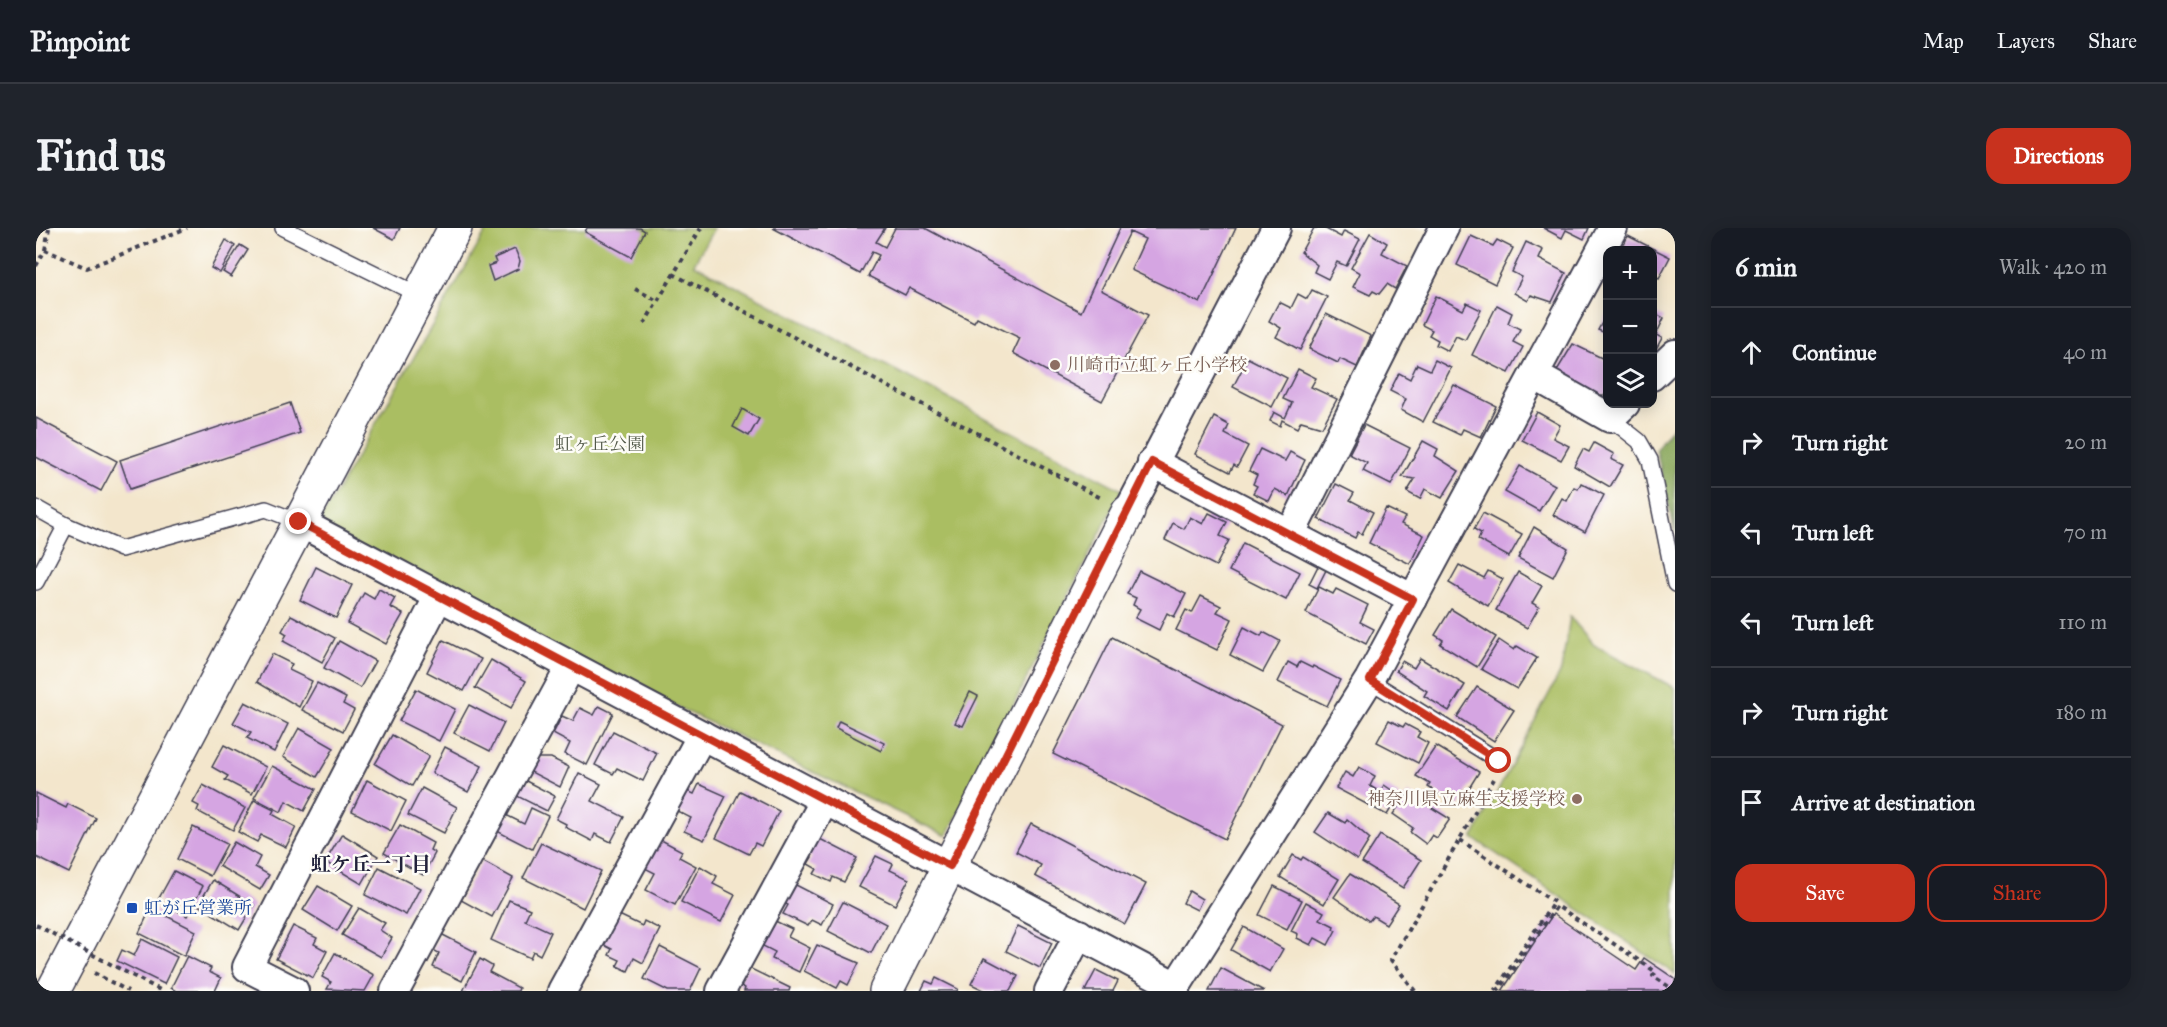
<!DOCTYPE html>
<html lang="en">
<head>
<meta charset="utf-8">
<style>
	body { margin:0; font-family:"IM FELL Great Primer","Noto Serif JP",serif; background:#20242c; color:#f1f3f6 }
	.controls { position:absolute; right:18px; top:18px; display:grid; overflow:hidden; border-radius:12px; box-shadow:0 3px 15px #0003 }
	.controls button { width:54px; height:54px; display:grid; place-items:center; padding:0; border:0; border-bottom:2px solid #363941; background:#171b24; color:#f1f3f6; font:30px sans-serif }
	.stop { position:absolute; width:18px; height:18px; margin:-14px; border:4px solid #c8321e; border-radius:50%; background:#fff }
	.stop.end { background:#c8321e; border-color:#fff; box-shadow:0 2px 6px #0008 }
	.list { margin:0; padding:0; list-style:none }
	h2 { display:flex; justify-content:space-between; align-items:center; height:78px; margin:0; padding:0 24px; font-size:26px }
	h2 small { font-size:20px; font-weight:400; color:#9ea1a6 }
	.list li { display:grid; grid-template-columns:39px 1fr auto; gap:18px; align-items:center; box-sizing:border-box; height:90px; padding:0 24px; border-top:2px solid #363941 }
	.list b { display:block; font-size:22px; white-space:nowrap }
	.list em { font-size:20px; font-style:normal; color:#9ea1a6 }
	.actions { display:flex; gap:12px; padding:18px 24px }
	.actions a { flex:1; padding:14px 0; border:2px solid #c8321e; border-radius:18px; text-align:center; font-size:21px; color:#c8321e }
	.actions .main { background:#c8321e; color:#fff }
	.icon { flex:none; width:33px; height:33px; fill:none; stroke:currentColor; stroke-width:2; stroke-linecap:round; stroke-linejoin:round }
	.map { position:relative; flex:none; width:1639px; height:763px; overflow:hidden; border-radius:18px }
	header { display:flex; align-items:center; gap:36px; box-sizing:border-box; height:84px; padding:0 30px; background:#171b24; border-bottom:2px solid #363941 }
	header strong { font-size:28px }
	nav { display:flex; gap:33px; margin-inline-start:auto; font-size:21px }
	.intro { display:flex; align-items:center; justify-content:space-between; box-sizing:border-box; height:144px; padding:0 36px }
	h1 { margin:0; font-size:42px }
	.button { padding:15px 27px; border-radius:18px; background:#c8321e; color:#fff; font-size:21px; font-weight:700 }
	main { display:flex; gap:36px; padding:0 36px }
	aside { flex:1; background:#171b24; border-radius:18px; box-shadow:0 3px 15px #0003 }
	.map>svg:first-child { display:block }
	.green { fill:#aabe62; stroke:#66704e; stroke-width:1.5 }
	.forest { fill:#87a558; stroke:#54644a; stroke-width:1.5 }
	.building { fill:#d5a5e2 }
	.lines { fill:none; stroke-linecap:round; stroke-linejoin:round }
	.service-casing { stroke:#413f51; stroke-width:18 }
	.minor-casing { stroke:#413f51; stroke-width:32 }
	.tertiary-casing { stroke:#413f51; stroke-width:36 }
	.path { stroke:#413f51; stroke-width:4; stroke-dasharray:4.5 4.5; stroke-linecap:butt }
	.service { stroke:#fff; stroke-width:15 }
	.minor { stroke:#fff; stroke-width:28 }
	.tertiary { stroke:#fff; stroke-width:33 }
	.path-bridge { stroke:#413f51; stroke-width:4; stroke-dasharray:4.5 4.5; stroke-linecap:butt }
	.route { stroke:#c8321e; stroke-width:8 }
	.education-dot { fill:#8d6e63; stroke:#fdfcf7; stroke-width:2 }
	.transit-dot { fill:#1a4fb4; stroke:#fdfcf7; stroke-width:2 }
	.labels { text-anchor:middle; stroke-width:5; stroke-linejoin:round; paint-order:stroke }
	.education-label { font-size:18px; fill:#785e54; stroke:#fdfcf7; text-anchor:start }
	.park-label { font-size:18px; fill:#525949; stroke:#fdfcf7 }
	.transit-label { font-size:18px; fill:#164399; stroke:#fdfcf7; text-anchor:start }
	.neighbourhood-label { font-size:20px; font-weight:bold; fill:#22223b; stroke:#fdfcf7 }
</style>
</head>
<body>
<header>
<strong>Pinpoint</strong>
<nav><a>Map</a><a>Layers</a><a>Share</a></nav>
</header>
<div class="intro"><h1>Find us</h1><a class="button">Directions</a></div>
<main>
<div class="map">
<svg width="1639" height="763" viewBox="0 0 1639 763">
	<rect width="100%" height="100%" fill="#fdfcf7"/>
	<filter id="ink" filterUnits="userSpaceOnUse"><feTurbulence type="fractalNoise" baseFrequency=".0167" numOctaves="2"/><feDisplacementMap in="SourceGraphic" scale="12" xChannelSelector="R" yChannelSelector="G"/><feConvolveMatrix kernelMatrix="1 2 1 2 8 2 1 2 1" color-interpolation-filters="sRGB"/></filter>
	<filter id="wash" filterUnits="userSpaceOnUse"><feTurbulence type="fractalNoise" baseFrequency=".008" numOctaves="4" result="noise"/><feDisplacementMap in="SourceGraphic" scale="24" xChannelSelector="R" yChannelSelector="G"/><feGaussianBlur stdDeviation="1.35" result="paint"/><feColorMatrix in="noise" values="0 0 0 0 0 0 0 0 0 0 0 0 0 0 0 0 0 1.4 0 .05"/><feComposite in="paint" operator="in"/></filter>
	<g filter="url(#wash)">
		<rect width="100%" height="100%" fill="#f3e6cc"/>
		<g class="green">
			<polygon points="452,0 678,0 658,36 1086,262 911,608 277,305"/>
			<polygon points="1534,389 1558,417 1639,460 1639,746 1437,610 1525,443"/>
		</g>
		<polygon class="forest" points="1639,195 1639,304 1620,221"/>
		<g id="blocks">
			<g class="building">
				<polygon points="337,0 364,0 358,11"/>
				<polygon points="551,0 604,0 609,3 595,29 549,4"/>
				<polygon points="737,0 849,0 840,14 849,19 859,0 889,0 1045,84 1084,0 1200,0 1164,75 1095,42 1109,11 1094,4 1065,62 1112,87 1066,173 977,125 984,110 941,89 938,94 873,60 869,67 832,48 843,27 836,24 824,46"/>
				<polygon points="1278,0 1288,0 1305,9 1308,3 1324,11 1310,38 1301,34 1292,51 1278,44 1281,37 1265,24"/>
				<polygon points="1507,0 1553,0 1548,11 1530,2 1526,10"/>
				<polygon points="1334,5 1351,15 1346,25 1371,38 1359,61 1351,56 1343,66 1337,63 1334,67 1317,59 1324,45 1315,40"/>
				<polygon points="1435,8 1457,18 1461,12 1477,20 1459,56 1421,37"/>
				<polygon points="1592,8 1634,29 1623,50 1616,47 1616,22 1585,22"/>
				<polygon points="190,12 199,18 184,45 175,40"/>
				<polygon points="1490,14 1507,22 1503,31 1530,45 1516,74 1495,67 1492,73 1478,65 1486,49 1476,44"/>
				<polygon points="204,17 212,22 195,49 187,44"/>
				<polygon points="479,21 484,33 482,41 457,53 452,38 460,35 458,30"/>
				<polygon points="1276,62 1291,69 1264,122 1240,109 1245,100 1233,93 1243,74 1255,80 1262,66 1271,71"/>
				<polygon points="1400,68 1427,82 1431,75 1445,82 1429,112 1420,108 1412,123 1400,117 1402,112 1393,107 1396,102 1386,97"/>
				<polygon points="1461,77 1476,85 1472,95 1484,101 1477,114 1487,119 1473,145 1436,127"/>
				<polygon points="1572,84 1572,106 1562,102"/>
				<polygon points="1616,84 1628,90 1620,107 1626,110 1616,128"/>
				<polygon points="1290,86 1335,108 1321,139 1304,131 1302,135 1273,121"/>
				<polygon points="1537,116 1572,133 1572,166 1561,168 1520,144"/>
				<polygon points="1212,130 1251,150 1236,179 1197,159"/>
				<polygon points="1399,132 1415,140 1387,194 1365,182 1370,171 1354,163 1363,145 1374,151 1381,136 1394,142"/>
				<polygon points="1262,141 1280,150 1275,159 1301,171 1286,199 1265,193 1261,200 1246,192 1244,198 1234,193 1238,184 1249,190 1256,175 1247,171"/>
				<polygon points="1418,157 1460,178 1445,209 1427,201 1424,207 1397,194"/>
				<polygon points="254,175 264,205 94,261 84,232"/>
				<polygon points="706,181 723,191 713,208 697,199"/>
				<polygon points="1501,184 1524,197 1517,210 1533,218 1525,232 1486,212"/>
				<polygon points="1178,189 1193,197 1189,206 1212,218 1201,239 1198,237 1194,244 1159,226"/>
				<polygon points="0,190 81,233 65,263 0,229"/>
				<polygon points="1328,197 1374,220 1355,257 1327,243 1331,235 1313,226"/>
				<polygon points="1387,213 1402,221 1399,228 1423,243 1406,270 1389,261 1384,271 1371,264 1379,251 1366,249"/>
				<polygon points="1558,215 1578,226 1575,231 1587,237 1574,259 1538,238 1547,221 1553,224"/>
				<polygon points="1224,221 1249,233 1254,224 1269,232 1252,268 1239,261 1233,273 1217,265 1221,258 1217,256 1221,247 1213,243"/>
				<polygon points="1484,238 1519,257 1503,283 1469,264"/>
				<polygon points="1545,255 1568,267 1549,304 1517,287 1526,270 1531,273 1538,259 1542,261"/>
				<polygon points="1300,256 1318,265 1314,272 1337,284 1326,306 1322,304 1319,310 1282,291"/>
				<polygon points="1350,280 1369,289 1365,296 1388,307 1374,336 1333,315"/>
				<polygon points="1173,285 1191,294 1184,308 1193,312 1180,338 1129,312 1137,295 1148,301 1154,289 1167,296"/>
				<polygon points="1447,285 1486,306 1473,329 1442,312 1445,305 1438,301"/>
				<polygon points="1498,299 1532,320 1517,349 1482,330"/>
				<polygon points="1207,315 1264,344 1250,372 1193,343"/>
				<polygon points="1423,337 1448,350 1452,343 1467,351 1452,378 1413,355"/>
				<polygon points="1282,338 1290,342 1281,360 1273,356"/>
				<polygon points="280,339 316,357 300,390 264,372"/>
				<polygon points="1103,343 1150,366 1138,389 1131,385 1123,402 1099,390 1104,381 1097,377 1100,370 1091,366"/>
				<polygon points="1482,344 1506,358 1496,375 1503,379 1491,400 1460,382"/>
				<polygon points="1283,359 1297,366 1300,361 1332,377 1324,394 1338,401 1330,416 1270,385"/>
				<polygon points="343,361 359,370 354,379 367,386 350,416 311,395 328,365 338,371"/>
				<polygon points="1165,368 1185,378 1181,384 1196,391 1181,422 1140,402 1150,382 1156,385"/>
				<polygon points="1415,381 1460,409 1441,439 1404,416 1407,412 1399,407"/>
				<polygon points="255,387 299,410 286,434 247,413 251,406 246,403"/>
				<polygon points="1208,399 1225,408 1227,404 1244,413 1227,444 1194,427"/>
				<polygon points="1076,409 1246,496 1189,611 1017,526"/>
				<polygon points="407,412 445,431 428,463 391,444"/>
				<polygon points="1463,412 1478,422 1481,418 1501,430 1481,461 1445,441"/>
				<polygon points="303,413 339,433 324,460 288,440"/>
				<polygon points="236,426 256,436 253,442 276,453 263,479 221,454"/>
				<polygon points="1384,430 1429,457 1413,483 1388,468 1391,463 1360,443 1366,433 1378,440"/>
				<polygon points="455,432 490,453 475,480 439,460"/>
				<polygon points="1252,434 1261,439 1264,434 1276,440 1277,438 1304,452 1291,478 1242,454"/>
				<polygon points="281,455 310,470 307,476 318,482 307,503 266,482"/>
				<polygon points="1441,459 1478,482 1458,513 1421,489"/>
				<polygon points="380,461 419,481 403,513 363,493"/>
				<polygon points="934,464 942,468 927,498 919,495"/>
				<polygon points="209,474 252,496 238,524 211,510 215,504 197,495"/>
				<polygon points="433,477 468,495 454,523 418,505"/>
				<polygon points="563,478 577,485 551,537 529,526 534,515 517,506 526,488 537,493 544,480 558,487"/>
				<polygon points="1353,492 1367,499 1369,496 1384,504 1381,509 1392,515 1382,535 1341,514"/>
				<polygon points="803,493 848,515 845,523 800,500"/>
				<polygon points="263,500 298,520 281,549 247,529"/>
				<polygon points="577,503 621,525 607,553 581,540 577,546 559,537"/>
				<polygon points="356,507 393,528 376,558 339,536"/>
				<polygon points="188,517 230,539 216,566 189,552 192,548 176,539"/>
				<polygon points="1400,518 1443,544 1422,578 1392,559 1394,556 1380,548"/>
				<polygon points="409,519 446,538 432,564 396,545"/>
				<polygon points="499,530 515,530 533,539 524,559 493,543"/>
				<polygon points="236,538 280,561 268,583 250,573 245,584 218,570"/>
				<polygon points="1323,539 1339,548 1334,558 1344,564 1348,557 1363,567 1351,587 1300,560 1309,544 1317,549"/>
				<polygon points="543,545 565,556 556,573 588,589 575,614 559,606 556,613 529,599 530,596 520,591"/>
				<polygon points="331,552 370,573 355,603 316,583"/>
				<polygon points="488,552 519,568 511,583 481,568"/>
				<polygon points="663,556 690,568 668,612 648,603 655,590 637,581 647,561 658,566"/>
				<polygon points="167,557 209,580 197,602 161,583 163,578 157,575"/>
				<polygon points="386,560 421,579 408,605 372,587"/>
				<polygon points="704,563 743,583 725,618 719,615 713,626 680,610"/>
				<polygon points="0,565 30,580 32,576 60,590 33,645 0,629"/>
				<polygon points="1372,565 1414,591 1401,610 1396,607 1390,616 1374,604 1377,600 1357,586"/>
				<polygon points="218,572 238,582 236,586 260,599 250,619 225,607 221,614 202,604"/>
				<polygon points="495,580 512,588 496,621 461,603 470,587 488,596"/>
				<polygon points="1292,585 1309,595 1311,591 1334,611 1321,632 1279,604"/>
				<polygon points="995,596 1110,656 1089,696 999,648 1005,637 980,624"/>
				<polygon points="364,597 397,615 394,622 399,625 387,647 348,625"/>
				<polygon points="157,599 191,616 174,648 141,631"/>
				<polygon points="306,606 342,628 326,656 289,634"/>
				<polygon points="614,606 646,623 643,629 660,638 639,677 610,662 619,645 599,635"/>
				<polygon points="1344,607 1385,632 1367,660 1326,635"/>
				<polygon points="778,608 821,630 808,654 797,649 795,654 778,646 781,641 772,636 776,629 769,626"/>
				<polygon points="198,614 224,629 219,639 233,647 224,662 183,638"/>
				<polygon points="505,615 565,643 547,680 487,650"/>
				<polygon points="1257,627 1265,632 1267,629 1303,651 1288,676 1244,649"/>
				<polygon points="840,628 857,636 854,642 873,651 859,677 823,659"/>
				<polygon points="446,633 477,650 456,689 425,672"/>
				<polygon points="664,638 681,648 677,656 699,667 685,694 645,674"/>
				<polygon points="343,639 384,660 370,687 329,667"/>
				<polygon points="138,643 167,658 151,688 122,672"/>
				<polygon points="1314,646 1363,676 1350,696 1337,688 1333,693 1298,669"/>
				<polygon points="177,652 218,677 203,702 162,677"/>
				<polygon points="756,655 797,676 786,697 776,692 772,698 747,686 752,677 746,674"/>
				<polygon points="282,658 316,678 301,703 267,682"/>
				<polygon points="1238,658 1266,672 1251,701 1223,687"/>
				<polygon points="1153,663 1166,671 1161,682 1147,675"/>
				<polygon points="473,672 494,681 489,692 515,704 504,727 497,723 494,730 455,712"/>
				<polygon points="807,674 850,696 835,725 792,703"/>
				<polygon points="1270,674 1288,684 1284,691 1298,698 1297,701 1300,702 1292,717 1279,710 1275,717 1261,710 1262,706 1255,703"/>
				<polygon points="115,680 160,703 148,728 103,705"/>
				<polygon points="323,680 349,695 344,702 356,710 345,729 306,707"/>
				<polygon points="581,686 606,698 608,693 624,701 607,735 598,730 592,743 581,738 584,732 573,727 576,721 566,716"/>
				<polygon points="1517,686 1600,742 1608,730 1639,751 1639,763 1466,763"/>
				<polygon points="737,692 756,701 752,709 774,720 763,744 736,731 739,724 725,717"/>
				<polygon points="257,698 281,710 278,716 291,723 277,750 240,731"/>
				<polygon points="982,698 1016,715 1004,740 970,723"/>
				<polygon points="1208,699 1247,721 1234,744 1195,722"/>
				<polygon points="405,706 440,724 426,753 397,739 403,725 397,722"/>
				<polygon points="106,711 141,729 128,756 81,733 86,722 98,728"/>
				<polygon points="781,717 823,735 812,757 805,753 801,760 768,743"/>
				<polygon points="624,719 665,740 654,763 632,763 608,751"/>
				<polygon points="299,725 338,747 329,763 291,761 295,754 286,749"/>
				<polygon points="151,728 175,740 173,744 185,750 179,763 140,763 135,760"/>
				<polygon points="948,730 982,748 974,763 950,763 935,756"/>
				<polygon points="444,731 456,738 453,744 483,760 482,763 427,763"/>
				<polygon points="711,739 754,760 753,763 708,763 709,760 702,756"/>
				<polygon points="1185,740 1228,763 1173,763"/>
				<polygon points="1060,742 1082,753 1077,763 1049,763"/>
				<polygon points="900,750 922,761 921,763 885,763 890,753 897,756"/>
			</g>
		</g>
	</g>
	<g filter="url(#ink)">
		<use href="#blocks" fill-opacity="0" stroke="#413f51" stroke-width="1.5"/>
		<g class="lines">
			<g class="service-casing">
				<g id="service">
					<polyline points="247,0 383,67"/>
					<polyline points="1574,190 1603,213 1614,232 1639,356"/>
					<polyline points="0,280 30,297 85,321 230,281 263,294"/>
					<polyline points="0,354 30,297"/>
					<polyline points="1333,452 1463,533"/>
				</g>
			</g>
			<g class="minor-casing">
				<g id="minor">
					<polyline points="1498,147 1574,190 1589,176"/>
					<polyline points="1616,148 1639,126"/>
					<polyline points="1116,234 1377,371"/>
					<polyline points="1092,284 1240,0"/>
					<polyline points="263,294 1140,758"/>
					<polyline points="1254,307 1408,0"/>
					<polyline points="258,763 211,739 403,368"/>
					<polyline points="359,763 535,438"/>
					<polyline points="526,763 666,507"/>
					<polyline points="685,763 789,572"/>
					<polyline points="1013,763 1043,706"/>
					<polyline points="1137,763 1333,452 1577,0"/>
				</g>
			</g>
			<g class="tertiary-casing">
				<g id="tertiary">
					<polyline points="17,763 419,0"/>
					<polyline points="850,763 1092,284"/>
				</g>
			</g>
			<g class="path">
				<polyline points="9,22 13,0"/>
				<polyline points="0,38 9,22 51,40 151,0"/>
				<polyline points="637,46 1067,271"/>
				<polyline points="599,61 622,73"/>
				<polyline points="608,96 665,0"/>
				<polyline points="1424,612 1518,674 1459,763"/>
				<polyline points="58,745 92,763"/>
				<polyline points="1461,760 1463,762 1521,678 1620,744 1617,748 1639,763"/>
				<polyline points="1379,763 1355,732 1458,551"/>
			</g>
			<use href="#service" class="service"/>
			<use href="#minor" class="minor"/>
			<use href="#tertiary" class="tertiary"/>
			<polyline class="path-bridge" points="0,697 126,763"/>
		</g>
	</g>
	<g class="lines" filter="url(#ink)">
		<polyline class="route" points="263,294 914,638 1116,234 1377,371 1334,452 1463,533"/>
	</g>
	<g class="education-dot">
		<circle cx="1019" cy="137" r="6"/>
		<circle cx="1541" cy="571" r="6"/>
	</g>
	<rect class="transit-dot" x="90" y="674" width="12" height="12" rx="3"/>
	<g class="labels">
		<g class="education-label">
			<text x="1031" y="143">川崎市立虹ヶ丘小学校</text>
			<text x="1529" y="577" text-anchor="end">神奈川県立麻生支援学校</text>
		</g>
		<g class="park-label">
			<text x="564" y="222">虹ヶ丘公園</text>
		</g>
		<g class="transit-label">
			<text x="108" y="686">虹が丘営業所</text>
		</g>
		<g class="neighbourhood-label">
			<text x="335" y="643">虹ケ丘一丁目</text>
		</g>
	</g>
</svg>
<div class="controls">
<button>+</button>
<button>−</button>
<button><svg class="icon" aria-label="layers" viewBox="0 0 24 24"><path d="M12 4l9 5-9 5-9-5zM3 14l9 5 9-5"/></svg></button>
</div>
<div class="stop" style="left:1463px;top:533px"></div>
<div class="stop end" style="left:263px;top:294px"></div>
</div>
<aside>
<h2>6 min<small>Walk · 420 m</small></h2>
<ul class="list">
<li><svg class="icon" aria-label="ahead" viewBox="0 0 24 24"><path d="M12 20V5M6 11l6-6 6 6"/></svg><div><b>Continue</b></div><em>40 m</em></li>
<li><svg class="icon" aria-label="right" viewBox="0 0 24 24"><path d="M7 20v-9h11M14 6l5 5-5 5"/></svg><div><b>Turn right</b></div><em>20 m</em></li>
<li><svg class="icon" aria-label="left" viewBox="0 0 24 24"><path d="M17 20v-9H6M10 6l-5 5 5 5"/></svg><div><b>Turn left</b></div><em>70 m</em></li>
<li><svg class="icon" aria-label="left" viewBox="0 0 24 24"><path d="M17 20v-9H6M10 6l-5 5 5 5"/></svg><div><b>Turn left</b></div><em>110 m</em></li>
<li><svg class="icon" aria-label="right" viewBox="0 0 24 24"><path d="M7 20v-9h11M14 6l5 5-5 5"/></svg><div><b>Turn right</b></div><em>180 m</em></li>
<li><svg class="icon" aria-label="arrive" viewBox="0 0 24 24"><path d="M6 21V4h12l-3 4 3 4H6"/></svg><div><b>Arrive at destination</b></div></li>
</ul>
<div class="actions"><a class="main">Save</a><a>Share</a></div>
</aside>
</main>
</body>
</html>
